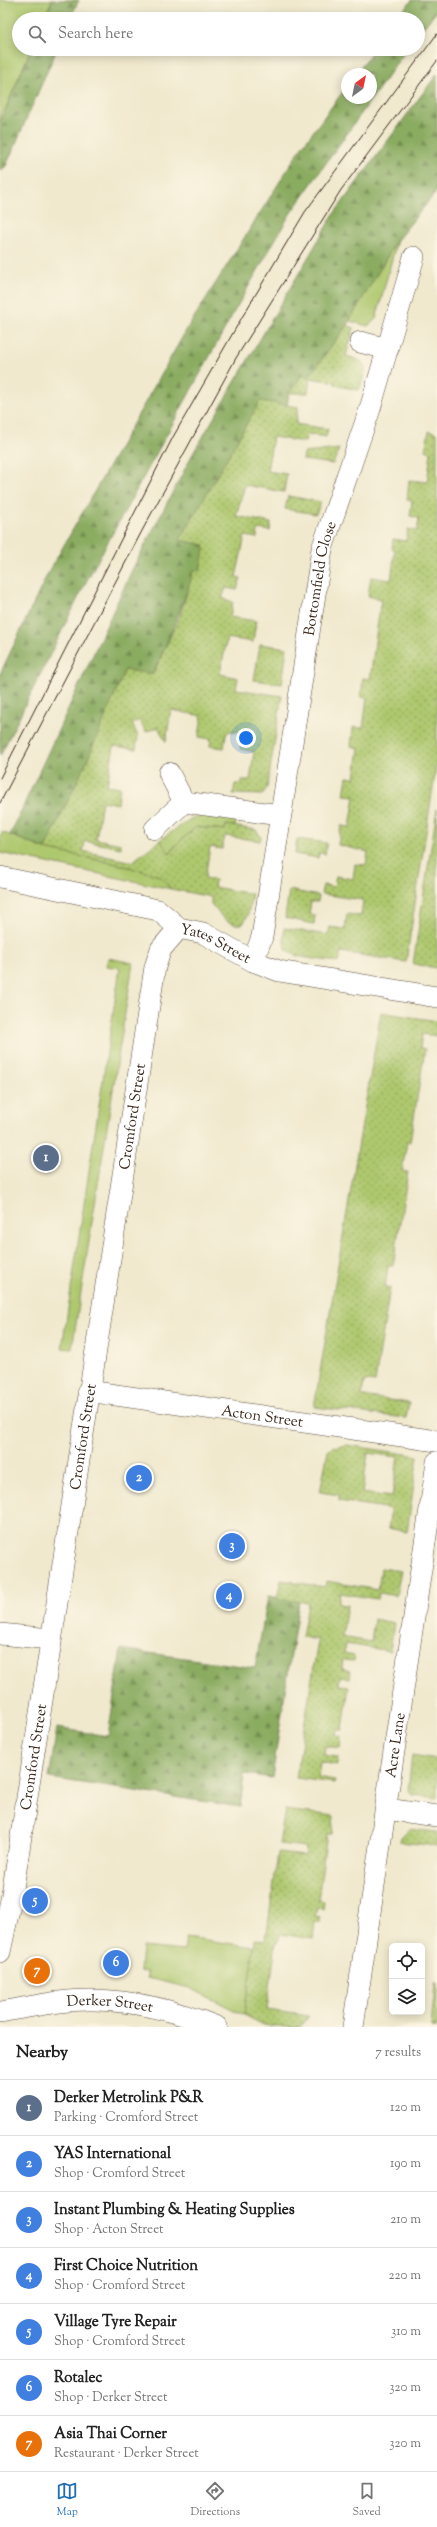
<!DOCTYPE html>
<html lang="en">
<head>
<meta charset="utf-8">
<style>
	body { margin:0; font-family:"Sorts Mill Goudy",serif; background:#f2f2f2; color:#222 }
	.controls { position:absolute; right:12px; bottom:12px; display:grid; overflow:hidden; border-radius:6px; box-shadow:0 2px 10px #0003 }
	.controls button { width:36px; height:36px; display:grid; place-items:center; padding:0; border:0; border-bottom:1px solid #e0e0e0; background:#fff; color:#222; font:20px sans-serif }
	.compass { position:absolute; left:341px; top:68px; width:36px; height:36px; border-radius:50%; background:#fff; box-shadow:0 2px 10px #0003; rotate:33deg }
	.you { position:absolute; left:246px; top:738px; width:14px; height:14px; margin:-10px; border:3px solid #fff; border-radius:50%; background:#1a73e8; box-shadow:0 0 0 6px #1a73e833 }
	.badge { display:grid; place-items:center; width:26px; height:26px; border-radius:50%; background:#1f6fb2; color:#fff; font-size:13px; font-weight:700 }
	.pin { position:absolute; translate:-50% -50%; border:2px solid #fff; box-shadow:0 1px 4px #0006 }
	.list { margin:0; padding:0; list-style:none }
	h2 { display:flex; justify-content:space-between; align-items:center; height:52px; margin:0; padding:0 16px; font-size:17px }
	h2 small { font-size:13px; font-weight:400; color:#767676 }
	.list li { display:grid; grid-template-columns:26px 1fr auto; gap:12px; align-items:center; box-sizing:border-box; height:56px; padding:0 16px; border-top:1px solid #e0e0e0 }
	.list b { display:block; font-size:15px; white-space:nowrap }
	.list p { margin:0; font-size:13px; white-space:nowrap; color:#767676 }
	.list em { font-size:13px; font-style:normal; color:#767676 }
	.icon { flex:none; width:22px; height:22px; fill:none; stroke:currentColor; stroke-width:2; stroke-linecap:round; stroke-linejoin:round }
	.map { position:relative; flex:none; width:437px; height:2027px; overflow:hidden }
	.search { position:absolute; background:#fff; box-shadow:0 2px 10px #0003; left:12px; right:12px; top:12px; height:44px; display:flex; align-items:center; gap:10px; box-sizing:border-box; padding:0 14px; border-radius:22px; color:#767676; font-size:15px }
	.sheet { height:444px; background:#fff }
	nav { display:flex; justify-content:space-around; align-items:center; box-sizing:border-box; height:56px; border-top:1px solid #e0e0e0; background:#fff; font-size:11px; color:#767676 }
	nav a { display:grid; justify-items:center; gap:2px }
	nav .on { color:#1f6fb2 }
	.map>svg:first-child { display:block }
	.grass { fill:#aec86e; stroke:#747946 }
	.forest { fill:url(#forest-firs); stroke:#626b40 }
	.garden { fill:url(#garden-dots); stroke:#747946; fill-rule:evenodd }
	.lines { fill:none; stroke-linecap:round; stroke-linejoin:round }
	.minor-casing { stroke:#564738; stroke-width:22 }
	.minor { stroke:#fff; stroke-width:21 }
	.tram { stroke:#3b2a1e; stroke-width:1 }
	.labels { text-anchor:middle; stroke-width:3; stroke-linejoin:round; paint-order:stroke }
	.street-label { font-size:15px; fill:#3b2a1e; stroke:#fcf5e5 }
</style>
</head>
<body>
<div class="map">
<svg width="437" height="2027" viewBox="0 0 437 2027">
	<defs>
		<pattern id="forest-firs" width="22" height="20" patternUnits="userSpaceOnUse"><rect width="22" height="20" fill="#8aac61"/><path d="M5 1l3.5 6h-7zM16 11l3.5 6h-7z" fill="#728c4f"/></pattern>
		<pattern id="garden-dots" width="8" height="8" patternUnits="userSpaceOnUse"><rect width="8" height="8" fill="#aec86e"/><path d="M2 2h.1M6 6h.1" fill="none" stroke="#8fa35a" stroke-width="1.8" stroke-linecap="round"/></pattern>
	</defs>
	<rect width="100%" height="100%" fill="#fcf5e5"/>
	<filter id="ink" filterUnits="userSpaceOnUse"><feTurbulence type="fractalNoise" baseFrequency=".025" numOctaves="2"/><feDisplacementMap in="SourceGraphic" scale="8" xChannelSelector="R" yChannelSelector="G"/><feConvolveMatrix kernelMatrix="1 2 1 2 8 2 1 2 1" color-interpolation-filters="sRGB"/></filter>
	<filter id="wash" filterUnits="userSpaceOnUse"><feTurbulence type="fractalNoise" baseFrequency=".012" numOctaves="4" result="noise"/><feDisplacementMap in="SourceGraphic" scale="16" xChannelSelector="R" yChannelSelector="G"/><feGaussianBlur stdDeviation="0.9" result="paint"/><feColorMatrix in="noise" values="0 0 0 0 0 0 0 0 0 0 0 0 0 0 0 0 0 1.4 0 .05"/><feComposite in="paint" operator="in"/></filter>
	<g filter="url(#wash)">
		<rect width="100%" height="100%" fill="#f0e9ce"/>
		<g class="grass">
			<polygon points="0,0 52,0 44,19 19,19 19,49 31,49 0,122"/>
			<polygon points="397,240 376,319 368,326 349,321"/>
			<polygon points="202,815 236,820 235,826 226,825 225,830 196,827 176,845 169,854 160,840 192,818"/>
			<polygon points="2,832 45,849 118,864 160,876 171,889 0,853 0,837"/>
			<polygon points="108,958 133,963 72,1349 62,1348 120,968 106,966"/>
			<polygon points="186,1937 254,1947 244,2015 190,1988 147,1978 147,1972 140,1971 142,1947 184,1951"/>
		</g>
		<g class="forest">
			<polygon points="52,0 79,0 70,19 44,19"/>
			<polygon points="412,0 437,0 437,11 418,34 418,19 396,19"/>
			<polygon points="31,49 57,49 6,166 0,172 0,122"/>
			<polygon points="374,49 407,49 290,214 234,312 86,582 0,756 0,674 47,575 188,327 301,148 347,86 347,98 371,98 371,74 356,74"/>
			<path d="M437,74V191L397,240L347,325L308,378L302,375L289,393L287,406L260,401L180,540L205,545L200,571L194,570C182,607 169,640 152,675L125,670L87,761L45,849L10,835L132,570L191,457L333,215Z"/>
			<polygon points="268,1596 299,1601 272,1778 244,1774 240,1807 49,1778 57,1728 108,1736 121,1649 255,1668"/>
		</g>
		<g class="garden">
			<path d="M347,325L354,328L346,356C371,362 367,368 359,390L335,385V382L310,378L308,393H289L302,375L308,378Z"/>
			<path d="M260,401L298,407L296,424L328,429L326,437L307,434L305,442L273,437L267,471L287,474L284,492L245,485L236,516L271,523L270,531L258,529L257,538L245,536L236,577L241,578L237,590L226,588L222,598L233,602L230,617L256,621L253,642L227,638L220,674L238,678L236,689L282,696L267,788L262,795L233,794L235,784H242V780H250L254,752L240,749L242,736L239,732L229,731L226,735L224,748L210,746L211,739L199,737L202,716L171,710L166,742L158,727L146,732L139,720L132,724L138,736L136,749L114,746L107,785L120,787L118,804L102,801L96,839L121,844V848L85,841L83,851L132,862L160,840L170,854L176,845L196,827L225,830L226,825L256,830L261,837L260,841L225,836L222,849L210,847L205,878L215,880L214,887L252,894L248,915L243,924C226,926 221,915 211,904V897L171,889L160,876L118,864L45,849L87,761L125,670L153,674L179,618L194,570L200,571L205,545L180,540Z"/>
			<path d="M429,431L437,433V761L406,962L341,952L339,962C327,960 299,959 289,952C282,947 284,936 284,928L328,935L330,927L345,929L347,914L361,916L363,900L321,894L323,885L334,887L336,876L353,879L355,864L366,865L368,852L338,845L341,826L350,827L355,796L344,795L347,777L355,778L359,748L351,746L353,727L363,728L367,698L361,697L363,678L370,679L381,599L368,596L371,577L391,580L395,550L392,549L393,539L406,541L408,529L417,531L419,518L410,516L412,501L407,500L409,480L427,482L431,452L425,450Z"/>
			<polygon points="339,449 333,464 303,460 304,453"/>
			<polygon points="288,496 321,502 316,514 285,509"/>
			<polygon points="260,644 287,648 282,684 254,680"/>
			<polygon points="437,809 437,968 413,964"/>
			<polygon points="297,839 327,843 325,854 319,853 318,858 295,854"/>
			<polygon points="289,890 319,896 318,902 311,902 309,914 315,915 314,924 285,918"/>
			<polygon points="381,1012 437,1021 437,1036 422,1034 420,1048 425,1049 410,1142 407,1142 402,1171 408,1172 393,1266 388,1266 385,1287 390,1288 375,1382 364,1381 362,1396 409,1403 406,1418 314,1407"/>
			<path d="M347,1445L418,1456L407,1532L388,1528L391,1509L339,1501V1495L320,1492L328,1451L332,1447ZM368,1453L398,1457L392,1497L362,1493Z"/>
			<polygon points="381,1568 401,1571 396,1596 379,1593 377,1599 340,1593 338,1604 347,1605 342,1637 371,1642 374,1619 394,1623 390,1651 345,1644 344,1653 354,1655 353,1661 343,1660 342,1669 351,1671 350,1678 340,1677 339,1685 349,1686 343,1730 337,1730 336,1735 341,1736 340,1748 325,1746 324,1755 338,1757 337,1765 320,1762 318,1777 335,1780 334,1783 296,1778 318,1640 302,1637 308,1603 277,1598 281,1580 325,1587 326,1581 378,1590"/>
			<polygon points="412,1755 437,1759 437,1798 412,1795 408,1790"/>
			<polygon points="285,1810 334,1816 332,1834 327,1834 318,1900 324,1901 323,1909 317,1908 315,1916 320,1917 320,1922 315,1922 313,1939 280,1934 278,1942 276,1942 267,2010 309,2016 301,2027 268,2027 244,2015 255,1939 266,1940 278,1853 305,1856 306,1847 279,1844"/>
			<polygon points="409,1829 437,1832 437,1846 400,1842 401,1837"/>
			<polygon points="435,1983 437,1983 437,2027 431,2027"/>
		</g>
	</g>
	<g filter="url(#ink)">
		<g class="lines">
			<g class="minor-casing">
				<g id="minor">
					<polyline points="360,342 388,349"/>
					<polyline points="169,773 184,802 280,815"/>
					<polyline points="155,829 184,802"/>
					<path id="s1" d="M0,877L158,910L179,928L203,933L253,961L279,971L437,997"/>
					<path id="s2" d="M253,961L262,937L322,549L370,409L414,257"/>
					<path id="s3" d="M88,1391L437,1441"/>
					<polyline points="0,1634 50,1639"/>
					<polyline points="386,1809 437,1816"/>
					<path id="s4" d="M0,1952L12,1895L155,967L161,949L179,928"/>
					<path id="s5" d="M0,2012C30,2007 64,1999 94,2000C137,2001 177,2011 217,2027"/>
					<path id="s6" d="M353,2027L437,1462"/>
				</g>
			</g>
			<use href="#minor" class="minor"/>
			<g class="tram">
				<polyline points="0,778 173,437 241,319 305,212 437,34"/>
				<polyline points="0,803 143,529 236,358 341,190 437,61"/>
			</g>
		</g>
	</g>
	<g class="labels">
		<g class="street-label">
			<text dy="5" stroke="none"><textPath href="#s2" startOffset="389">Bottomfield Close</textPath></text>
			<text dy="5" stroke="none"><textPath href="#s1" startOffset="229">Yates Street</textPath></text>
			<text dy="5" stroke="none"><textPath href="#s4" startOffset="846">Cromford Street</textPath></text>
			<text dy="5" stroke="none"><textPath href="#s3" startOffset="176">Acton Street</textPath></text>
			<text dy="5" stroke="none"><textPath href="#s4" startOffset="522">Cromford Street</textPath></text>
			<text dy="5" stroke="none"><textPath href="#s6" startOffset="285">Acre Lane</textPath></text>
			<text dy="5" stroke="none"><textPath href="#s4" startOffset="198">Cromford Street</textPath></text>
			<text dy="5" stroke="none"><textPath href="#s5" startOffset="111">Derker Street</textPath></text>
		</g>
	</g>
</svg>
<div class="controls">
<button><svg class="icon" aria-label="locate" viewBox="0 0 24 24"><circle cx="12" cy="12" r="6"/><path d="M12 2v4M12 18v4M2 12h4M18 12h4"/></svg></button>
<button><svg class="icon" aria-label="layers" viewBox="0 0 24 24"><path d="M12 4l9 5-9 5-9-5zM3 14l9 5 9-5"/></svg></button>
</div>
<svg class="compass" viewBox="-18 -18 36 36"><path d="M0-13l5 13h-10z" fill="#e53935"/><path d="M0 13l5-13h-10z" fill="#767676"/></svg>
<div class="you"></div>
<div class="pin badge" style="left:46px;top:1158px;background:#5c6f8a">1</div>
<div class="pin badge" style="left:139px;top:1478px;background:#3f7fe0">2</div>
<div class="pin badge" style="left:232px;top:1546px;background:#3f7fe0">3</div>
<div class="pin badge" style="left:229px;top:1596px;background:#3f7fe0">4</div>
<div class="pin badge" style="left:35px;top:1901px;background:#3f7fe0">5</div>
<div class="pin badge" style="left:116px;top:1963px;background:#3f7fe0">6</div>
<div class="pin badge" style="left:37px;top:1971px;background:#e8710a">7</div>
<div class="search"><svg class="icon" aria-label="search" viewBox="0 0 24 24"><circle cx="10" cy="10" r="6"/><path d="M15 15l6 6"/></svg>Search here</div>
</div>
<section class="sheet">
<h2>Nearby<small>7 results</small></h2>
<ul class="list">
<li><span class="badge" style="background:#5c6f8a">1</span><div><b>Derker Metrolink P&amp;R</b><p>Parking · Cromford Street</p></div><em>120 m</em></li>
<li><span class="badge" style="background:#3f7fe0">2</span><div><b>YAS International</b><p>Shop · Cromford Street</p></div><em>190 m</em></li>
<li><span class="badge" style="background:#3f7fe0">3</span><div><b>Instant Plumbing &amp; Heating Supplies</b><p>Shop · Acton Street</p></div><em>210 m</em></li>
<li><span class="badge" style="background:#3f7fe0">4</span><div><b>First Choice Nutrition</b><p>Shop · Cromford Street</p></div><em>220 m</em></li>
<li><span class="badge" style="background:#3f7fe0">5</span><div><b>Village Tyre Repair</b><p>Shop · Cromford Street</p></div><em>310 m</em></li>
<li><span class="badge" style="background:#3f7fe0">6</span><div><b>Rotalec</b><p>Shop · Derker Street</p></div><em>320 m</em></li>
<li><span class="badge" style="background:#e8710a">7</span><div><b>Asia Thai Corner</b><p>Restaurant · Derker Street</p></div><em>320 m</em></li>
</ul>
</section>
<nav>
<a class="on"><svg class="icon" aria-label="map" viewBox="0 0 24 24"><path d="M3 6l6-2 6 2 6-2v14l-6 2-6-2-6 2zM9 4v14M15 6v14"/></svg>Map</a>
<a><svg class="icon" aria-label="directions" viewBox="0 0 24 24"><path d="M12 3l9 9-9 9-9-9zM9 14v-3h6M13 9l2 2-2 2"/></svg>Directions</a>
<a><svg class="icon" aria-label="saved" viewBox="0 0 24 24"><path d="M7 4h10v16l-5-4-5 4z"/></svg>Saved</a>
</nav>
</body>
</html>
